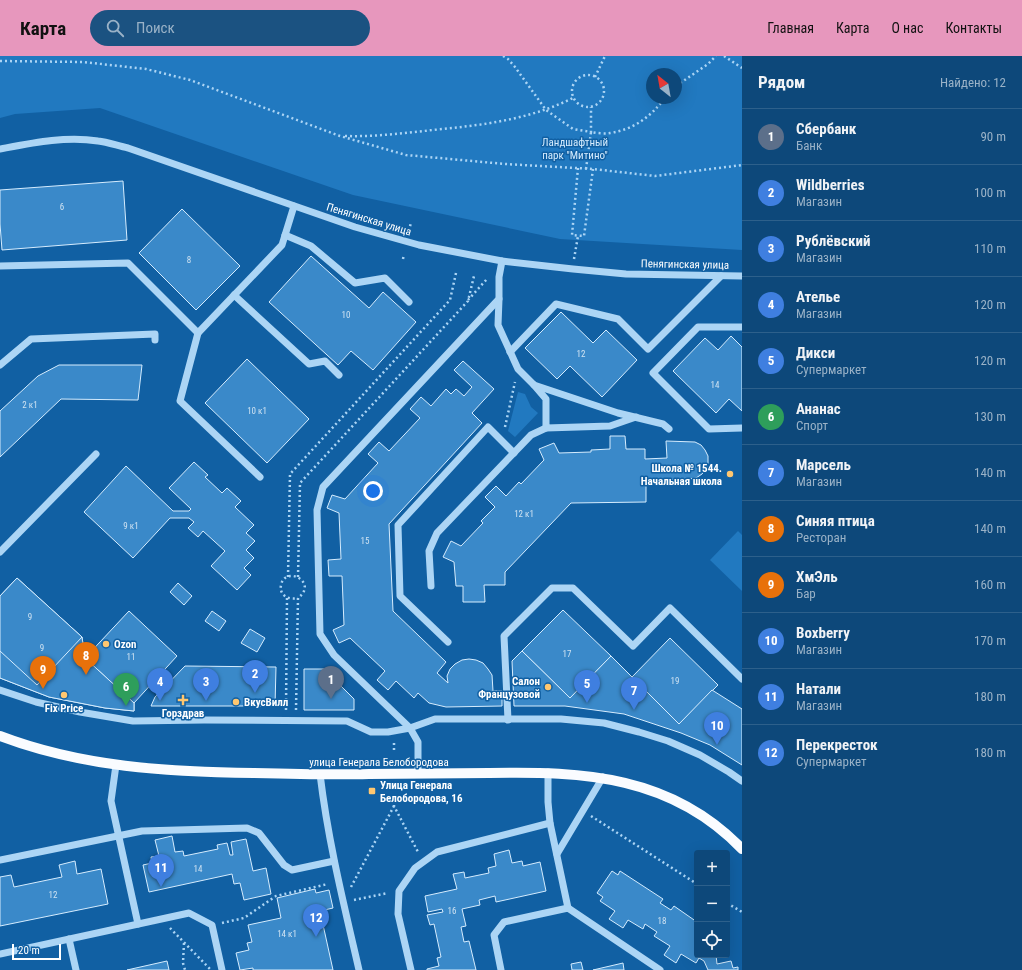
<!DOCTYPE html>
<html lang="ru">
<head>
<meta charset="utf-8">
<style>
	body { margin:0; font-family:"Roboto Condensed",sans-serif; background:#1b5281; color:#f1f3f6 }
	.controls { position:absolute; right:12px; bottom:12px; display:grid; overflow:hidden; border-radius:4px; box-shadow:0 4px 16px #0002 }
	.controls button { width:36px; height:36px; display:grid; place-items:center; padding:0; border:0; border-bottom:1px solid #2d608b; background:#0d487a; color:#f1f3f6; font:20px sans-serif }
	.compass { position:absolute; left:646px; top:12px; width:36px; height:36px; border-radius:50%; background:#0d487a; box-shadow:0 4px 16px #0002; rotate:329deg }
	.scale { position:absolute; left:12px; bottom:10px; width:49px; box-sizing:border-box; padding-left:4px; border:2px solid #fff; border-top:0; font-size:11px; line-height:14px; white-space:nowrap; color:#fff; -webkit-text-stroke:3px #1160a3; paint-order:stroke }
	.you { position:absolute; left:373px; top:435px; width:14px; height:14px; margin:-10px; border:3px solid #fff; border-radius:50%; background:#1a73e8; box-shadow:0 0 0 6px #1a73e833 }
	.badge { display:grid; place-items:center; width:26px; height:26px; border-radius:50%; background:#e797bd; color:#fff; font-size:13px; font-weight:700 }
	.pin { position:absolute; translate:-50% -33px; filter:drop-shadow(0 1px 2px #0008) }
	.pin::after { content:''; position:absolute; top:21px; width:14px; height:12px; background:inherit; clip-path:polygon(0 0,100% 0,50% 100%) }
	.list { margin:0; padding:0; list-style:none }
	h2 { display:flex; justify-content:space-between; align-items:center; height:52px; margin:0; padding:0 16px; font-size:17px }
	h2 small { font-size:13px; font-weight:400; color:#9ab2c7 }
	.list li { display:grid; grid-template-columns:26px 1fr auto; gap:12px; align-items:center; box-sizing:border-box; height:56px; padding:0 16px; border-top:1px solid #2d608b }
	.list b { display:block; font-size:15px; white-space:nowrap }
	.list p { margin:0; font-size:13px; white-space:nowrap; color:#9ab2c7 }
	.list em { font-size:13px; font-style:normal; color:#9ab2c7 }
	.icon { flex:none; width:22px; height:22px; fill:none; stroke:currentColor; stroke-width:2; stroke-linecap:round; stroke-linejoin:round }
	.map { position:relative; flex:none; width:742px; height:914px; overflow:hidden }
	header { display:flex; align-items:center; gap:24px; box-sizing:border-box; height:56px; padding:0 20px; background:#e797bd; color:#111 }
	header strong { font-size:19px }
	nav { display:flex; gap:22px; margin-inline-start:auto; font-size:14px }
	.search { width:280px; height:36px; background:#1b5281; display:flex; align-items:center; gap:10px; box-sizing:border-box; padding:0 14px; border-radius:22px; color:#9ab2c7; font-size:15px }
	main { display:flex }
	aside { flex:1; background:#0d487a }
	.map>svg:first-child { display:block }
	.green { fill:#2179c0; fill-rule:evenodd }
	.building { fill:#3a89c9; stroke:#d5ecfe }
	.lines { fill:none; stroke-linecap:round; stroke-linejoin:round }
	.path { stroke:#acd5f5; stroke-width:2.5; stroke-dasharray:2 3; stroke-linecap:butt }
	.minor { stroke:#acd5f5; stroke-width:7 }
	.major { stroke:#fafcff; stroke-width:10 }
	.poi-dot { fill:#ffc770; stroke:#1160a3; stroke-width:1.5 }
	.labels { text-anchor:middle; stroke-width:3; stroke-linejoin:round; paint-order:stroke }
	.number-label { font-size:9px; fill:#cee2f2 }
	.park-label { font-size:11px; fill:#d5ecfe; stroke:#1160a3 }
	.street-label { font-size:11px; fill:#fff; stroke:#1160a3 }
	.poi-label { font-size:11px; font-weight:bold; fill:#fff; stroke:#1160a3; text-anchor:start }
</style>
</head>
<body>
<header>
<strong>Карта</strong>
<div class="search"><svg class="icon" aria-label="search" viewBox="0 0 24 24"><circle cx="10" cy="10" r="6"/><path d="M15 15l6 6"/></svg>Поиск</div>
<nav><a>Главная</a><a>Карта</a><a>О нас</a><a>Контакты</a></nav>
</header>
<main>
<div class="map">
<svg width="742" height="914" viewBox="0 0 742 914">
	<rect width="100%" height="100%" fill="#1160a3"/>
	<g class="green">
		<path d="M0,0H742V194L560,183L353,139L100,52L15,58L0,62ZM652,18H676V42H652Z"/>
		<polygon points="518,336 525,338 531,351 538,357 515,381 508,375"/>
		<polygon points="738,475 742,479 742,535 710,504"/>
	</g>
	<g class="building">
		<polygon points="123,125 127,184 2,194 0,168 0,134"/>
		<polygon points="182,153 240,210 196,254 139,197"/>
		<polygon points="311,200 369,252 383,236 416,266 373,314 351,295 338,309 269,246"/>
		<polygon points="561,256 593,287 606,274 637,304 602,341 570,310 557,323 525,292"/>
		<polygon points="731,280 742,291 742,355 729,343 716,357 673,315 705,282 718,294"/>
		<polygon points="247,303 309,363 267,407 205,347"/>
		<polygon points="463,305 494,333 472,357 482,367 389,468 393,555 446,606 437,617 448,627 447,620 450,613 455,608 462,604 469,603 476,604 483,607 488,613 492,619 493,635 502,635 502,650 446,651 429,647 418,637 414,642 396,625 388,634 377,624 385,615 350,582 339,587 333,574 344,569 342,520 329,520 328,504 341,503 339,457 327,452 332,439 345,443 378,407 368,398 379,386 389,395 420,362 410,353 421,341 431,350 446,333 451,338 456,333 464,340 472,331 454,314"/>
		<polygon points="59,309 142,309 138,344 61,343 0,401 0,355 38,320"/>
		<polygon points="610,380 625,380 626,393 645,393 645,403 667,402 666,385 695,386 701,389 705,394 708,400 708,407 706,413 702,418 696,422 689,423 646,424 646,446 571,447 505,516 505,529 484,529 485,546 463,546 463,530 456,530 454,506 443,501 451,485 461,490 483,467 481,465 495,451 485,441 496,430 506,440 519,426 521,428 544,404 539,393 554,387 559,397 591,396 591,394 610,393"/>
		<polygon points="194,406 208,419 205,421 222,437 227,432 241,445 235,451 254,469 246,477 255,485 246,494 254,502 244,512 251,519 237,534 211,510 225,495 203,475 198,481 188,472 194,466 189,462 170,462 133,502 84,456 126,410 173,455 189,455 191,453 169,432"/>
		<polygon points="17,522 82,581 37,629 0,595 0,540"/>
		<polygon points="17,522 82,581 85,602 134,647 134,655 105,652 49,641 0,622 0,540"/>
		<polygon points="178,527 192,540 184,549 170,536"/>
		<polygon points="563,554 611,600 570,642 522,595"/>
		<polygon points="129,555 177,600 134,647 85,602"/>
		<polygon points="212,555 226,565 219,575 205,565"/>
		<polygon points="250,573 265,582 257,596 241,587"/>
		<polygon points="82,581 85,602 134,647 134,655 105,652 49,641 0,622 0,595 37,629"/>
		<polygon points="670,582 718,629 679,668 632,621"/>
		<polygon points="522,595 570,642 611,600 679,668 712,634 742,653 742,709 710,689 681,677 624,658 565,650 514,650 512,605"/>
		<polygon points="185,610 276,611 275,650 151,650 155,641"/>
		<polygon points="304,613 324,613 354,643 354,654 304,654"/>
		<polygon points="172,780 175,796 183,795 184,800 218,793 217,789 227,787 230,799 233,799 231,786 246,783 253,815 266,812 271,838 244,844 240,827 234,828 232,818 149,836 143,809 152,807 151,801 159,800 155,784"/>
		<polygon points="509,794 512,807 522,805 523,810 540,806 546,835 496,846 495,840 479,844 480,849 462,853 466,870 461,871 464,886 469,885 476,914 427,914 427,913 439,910 437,902 441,901 434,868 430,869 427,859 443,856 442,853 428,856 425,840 457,833 453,818 464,816 465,822 489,817 488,812 496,810 494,798"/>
		<polygon points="75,805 77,818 101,813 108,848 0,870 0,821 11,819 14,831 62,821 59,809"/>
		<polygon points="612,815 618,819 620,815 663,843 660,847 671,854 674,850 697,866 697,899 716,899 717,908 731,905 733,912 738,911 738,914 708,914 704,905 699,902 696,907 681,898 676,907 664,899 670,890 654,880 657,876 645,868 643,873 628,864 623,872 609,863 615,855 600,845 603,841 597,837"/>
		<polygon points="315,833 316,837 329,834 333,852 320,855 333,914 253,914 253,912 240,914 236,897 249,894 247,887 252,886 248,869 281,862 277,842"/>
		<polygon points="167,905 169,914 127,914"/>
		<polygon points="581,906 583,914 572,914 571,908"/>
		<polygon points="623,907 624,914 593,914"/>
	</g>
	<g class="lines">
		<g class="path">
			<polyline points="503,0 508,3 515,11 546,54 573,73 591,76 591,51"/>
			<polyline points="724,0 742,12"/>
			<polyline points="0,5 83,6 146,13 190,24 340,80 406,99 505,108 593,113 655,120 742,109"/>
			<circle cx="588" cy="35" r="16"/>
			<polyline points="595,21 605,0"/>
			<polyline points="676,30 708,8 716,0"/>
			<path d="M345,80C375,81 404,77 433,74C483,69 528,64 573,42"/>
			<polyline points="578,112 572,179 584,180 593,113"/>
			<path d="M586,113L591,76C597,77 604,78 610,77C635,73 650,61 665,42"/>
			<polyline points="409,175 411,166"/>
			<polyline points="403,203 404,198"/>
			<polyline points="574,203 578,180"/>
			<polyline points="468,244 487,223"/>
			<polyline points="505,371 515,326"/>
			<polyline points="288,521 290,418 450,244 456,217"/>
			<polyline points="298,521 300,427 468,245 474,220"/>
			<polyline points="286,654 287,542"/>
			<path d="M296,654L298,542C319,526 285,509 281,529C279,540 289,544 298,542"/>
			<polyline points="394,687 394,697"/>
			<polyline points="394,744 394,750 418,796"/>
			<polyline points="591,760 697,828"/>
			<polyline points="351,831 394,750"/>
			<polyline points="354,844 388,837"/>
			<polyline points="727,847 742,856"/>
			<polyline points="222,867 244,862 276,840 328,828"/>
			<polyline points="170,872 210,913"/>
			<polyline points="184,887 183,907 185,914"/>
		</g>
		<g class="minor">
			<path d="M0,93C32,87 65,80 98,85C108,86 118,90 128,92L355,171L419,189L502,205L573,213L626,218L742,220"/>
			<polyline points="285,179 311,190 355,227 385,222 409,246"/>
			<polyline points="0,210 128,207 198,277"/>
			<polyline points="234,239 309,308 325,305 339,319"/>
			<polyline points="499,243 498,269 518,313 534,329 618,357 663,368 669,373"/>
			<polyline points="742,271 698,271 653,317 709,373 742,372"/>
			<polyline points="510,296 556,248 618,263 648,293 721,220"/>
			<polyline points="0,309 31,283 155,278 155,284"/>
			<polyline points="534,329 546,343 546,372 610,370 636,361"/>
			<polyline points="260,421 180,345 198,277 282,189 294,150"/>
			<polyline points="0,496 96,398"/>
			<polyline points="431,530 429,495 437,477 531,379 546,372"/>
			<polyline points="448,586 400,540 398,469 488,371 514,397"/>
			<polyline points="0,634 36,646 80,656 133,665 204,664 347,665 371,676 388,676 410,672 435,663 561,663 604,667 639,676 668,685 700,699 729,716 742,725"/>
			<polyline points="508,664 504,580 552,532 573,532 633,590 670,552 742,623"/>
			<polyline points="116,709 111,745 138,868"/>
			<polyline points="548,716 548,746 550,767 568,852"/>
			<path d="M320,718C328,785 344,849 359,914"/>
			<polyline points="418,718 418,686 410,672 334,599 320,578 317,454 323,431 499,243 499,221 502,205"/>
			<polyline points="557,798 603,721"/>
			<polyline points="0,804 142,775 247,772 259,777 284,809 292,814 334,805"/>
			<polyline points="69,883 76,914"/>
			<polyline points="0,898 189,857 212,869 222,914"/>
			<polyline points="411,914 398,858 399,835 415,812 437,796 550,767"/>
			<polyline points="501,914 494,879 504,866 568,852 660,914"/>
		</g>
		<path class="major" d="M0,680C81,711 168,716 254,717C292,718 331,719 369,718C409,718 449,717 489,717C584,715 672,720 742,793"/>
	</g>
	<g class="poi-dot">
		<circle cx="730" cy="418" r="4"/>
		<circle cx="106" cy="588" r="4"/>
		<circle cx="548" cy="631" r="4"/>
		<circle cx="64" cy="639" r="4"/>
		<path d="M181 638h4v4h4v4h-4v4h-4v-4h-4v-4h4z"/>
		<circle cx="236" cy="646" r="4"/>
		<rect x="368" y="731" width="8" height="8" rx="2"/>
	</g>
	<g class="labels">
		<g class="number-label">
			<text x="62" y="154">6</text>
			<text x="189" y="207">8</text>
			<text x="346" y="262">10</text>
			<text x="581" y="301">12</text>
			<text x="715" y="332">14</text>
			<text x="30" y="352">2 к1</text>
			<text x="257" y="358">10 к1</text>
			<text x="524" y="461">12 к1</text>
			<text x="131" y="473">9 к1</text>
			<text x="365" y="488">15</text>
			<text x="30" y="564">9</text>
			<text x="42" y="595">9</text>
			<text x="567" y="601">17</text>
			<text x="131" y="604">11</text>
			<text x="675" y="628">19</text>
			<text x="198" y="816">14</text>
			<text x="53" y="842">12</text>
			<text x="452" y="858">16</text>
			<text x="662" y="868">18</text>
			<text x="287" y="881">14 к1</text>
		</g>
		<g class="park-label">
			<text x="575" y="90">Ландшафтный<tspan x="575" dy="13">парк "Митино"</tspan></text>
		</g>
		<g class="street-label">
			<text transform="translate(369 163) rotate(17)" y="4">Пенягинская улица</text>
			<text transform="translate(685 208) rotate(1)" y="4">Пенягинская улица</text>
			<text x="379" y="710">улица Генерала Белобородова</text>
		</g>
		<g class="poi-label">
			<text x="722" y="416" text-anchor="end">Школа № 1544.<tspan x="722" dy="13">Начальная школа</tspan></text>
			<text x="114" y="592">Ozon</text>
			<text x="540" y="629" text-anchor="end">Салон<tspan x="540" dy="13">Французовой</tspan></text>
			<text x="244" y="650">ВкусВилл</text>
			<text x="64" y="656" text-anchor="middle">Fix Price</text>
			<text x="183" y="661" text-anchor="middle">Горздрав</text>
			<text x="380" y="733">Улица Генерала<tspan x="380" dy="13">Белобородова, 16</tspan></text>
		</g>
	</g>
</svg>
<div class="controls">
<button>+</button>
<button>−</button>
<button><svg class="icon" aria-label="locate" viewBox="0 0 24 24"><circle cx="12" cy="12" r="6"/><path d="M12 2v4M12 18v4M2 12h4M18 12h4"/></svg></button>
</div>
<svg class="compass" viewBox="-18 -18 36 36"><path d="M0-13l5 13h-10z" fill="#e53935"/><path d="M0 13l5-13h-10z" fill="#9ab2c7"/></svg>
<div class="scale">20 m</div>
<div class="you"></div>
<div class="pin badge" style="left:331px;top:643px;background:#5c6f8a">1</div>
<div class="pin badge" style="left:255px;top:637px;background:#3f7fe0">2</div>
<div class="pin badge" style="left:206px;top:645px;background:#3f7fe0">3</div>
<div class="pin badge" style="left:160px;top:645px;background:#3f7fe0">4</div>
<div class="pin badge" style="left:587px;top:647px;background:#3f7fe0">5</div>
<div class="pin badge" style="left:126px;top:650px;background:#2e9e5b">6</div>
<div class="pin badge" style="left:634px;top:654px;background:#3f7fe0">7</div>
<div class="pin badge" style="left:86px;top:619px;background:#e8710a">8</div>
<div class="pin badge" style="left:43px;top:633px;background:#e8710a">9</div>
<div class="pin badge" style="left:717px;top:689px;background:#3f7fe0">10</div>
<div class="pin badge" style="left:161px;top:831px;background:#3f7fe0">11</div>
<div class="pin badge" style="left:316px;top:881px;background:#3f7fe0">12</div>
</div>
<aside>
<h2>Рядом<small>Найдено: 12</small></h2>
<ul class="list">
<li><span class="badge" style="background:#5c6f8a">1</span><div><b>Сбербанк</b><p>Банк</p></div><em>90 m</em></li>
<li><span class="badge" style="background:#3f7fe0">2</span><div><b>Wildberries</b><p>Магазин</p></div><em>100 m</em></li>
<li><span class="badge" style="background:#3f7fe0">3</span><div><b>Рублёвский</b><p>Магазин</p></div><em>110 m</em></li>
<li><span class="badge" style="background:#3f7fe0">4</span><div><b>Ателье</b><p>Магазин</p></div><em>120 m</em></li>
<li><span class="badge" style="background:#3f7fe0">5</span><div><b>Дикси</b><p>Супермаркет</p></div><em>120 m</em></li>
<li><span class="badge" style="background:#2e9e5b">6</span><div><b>Ананас</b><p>Спорт</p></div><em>130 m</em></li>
<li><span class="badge" style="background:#3f7fe0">7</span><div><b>Марсель</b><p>Магазин</p></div><em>140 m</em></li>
<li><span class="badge" style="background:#e8710a">8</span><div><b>Синяя птица</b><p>Ресторан</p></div><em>140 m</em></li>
<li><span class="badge" style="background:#e8710a">9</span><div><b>ХмЭль</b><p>Бар</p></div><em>160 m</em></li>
<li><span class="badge" style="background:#3f7fe0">10</span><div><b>Boxberry</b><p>Магазин</p></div><em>170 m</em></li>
<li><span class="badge" style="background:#3f7fe0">11</span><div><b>Натали</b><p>Магазин</p></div><em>180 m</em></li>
<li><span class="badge" style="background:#3f7fe0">12</span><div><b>Перекресток</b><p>Супермаркет</p></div><em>180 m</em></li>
</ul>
</aside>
</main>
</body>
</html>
